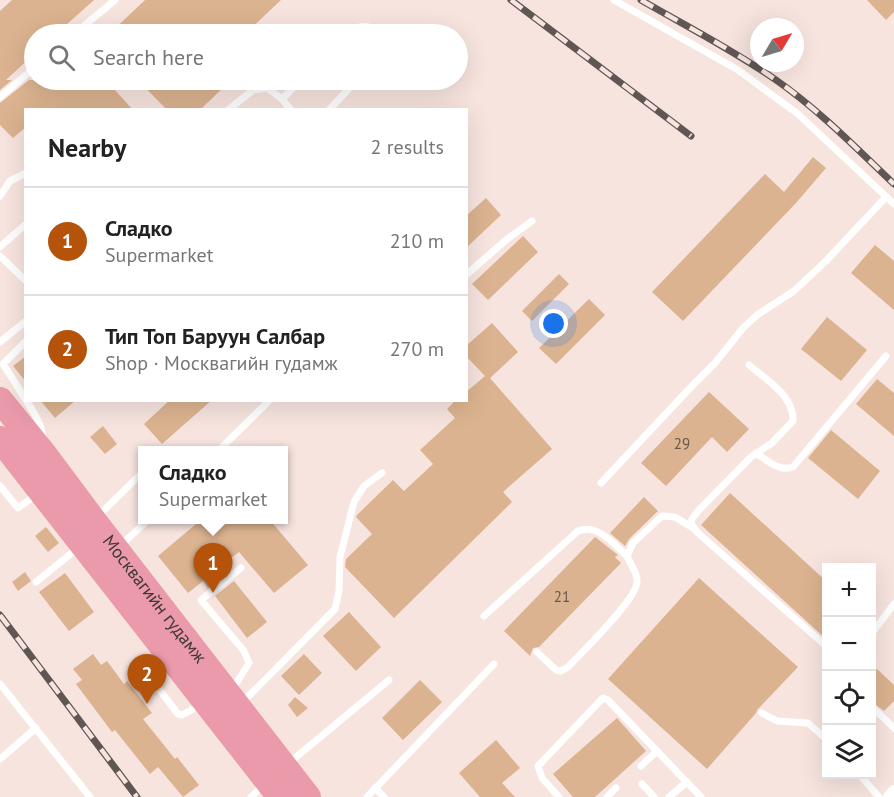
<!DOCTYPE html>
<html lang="en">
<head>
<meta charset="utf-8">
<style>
	body { margin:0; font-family:"PT Sans",sans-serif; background:#f6f6f6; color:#222 }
	.controls { position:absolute; right:18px; bottom:18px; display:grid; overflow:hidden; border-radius:0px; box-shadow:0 6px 24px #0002 }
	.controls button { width:54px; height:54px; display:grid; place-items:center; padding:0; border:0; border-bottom:2px solid #e0e0e0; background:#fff; color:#222; font:30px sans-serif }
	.compass { position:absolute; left:750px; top:18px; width:54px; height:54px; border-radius:50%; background:#fff; box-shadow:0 6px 24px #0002; rotate:52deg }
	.you { position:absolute; left:554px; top:324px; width:21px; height:21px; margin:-15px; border:4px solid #fff; border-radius:50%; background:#1a73e8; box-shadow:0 0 0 9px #1a73e833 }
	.badge { display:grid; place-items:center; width:39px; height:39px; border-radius:50%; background:#b45309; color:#fff; font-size:20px; font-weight:700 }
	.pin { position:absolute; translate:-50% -50px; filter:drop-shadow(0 2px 3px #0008) }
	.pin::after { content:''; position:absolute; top:32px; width:21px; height:18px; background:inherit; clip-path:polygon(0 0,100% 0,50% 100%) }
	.popup { position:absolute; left:138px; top:446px; width:150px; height:78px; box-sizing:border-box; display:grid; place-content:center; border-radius:0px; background:#fff; filter:drop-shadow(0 2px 4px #0005); font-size:20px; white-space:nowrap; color:#767676 }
	.popup b { font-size:22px; color:#222 }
	.popup::after { content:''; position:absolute; left:50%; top:100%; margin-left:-12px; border:12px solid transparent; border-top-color:#fff }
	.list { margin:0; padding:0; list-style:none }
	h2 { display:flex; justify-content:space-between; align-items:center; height:78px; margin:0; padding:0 24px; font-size:26px }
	h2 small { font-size:20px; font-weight:400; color:#767676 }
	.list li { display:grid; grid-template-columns:39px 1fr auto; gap:18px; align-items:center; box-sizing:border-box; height:108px; padding:0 24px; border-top:2px solid #e0e0e0 }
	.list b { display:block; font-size:22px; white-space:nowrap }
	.list p { margin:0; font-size:20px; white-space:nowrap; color:#767676 }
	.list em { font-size:20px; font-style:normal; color:#767676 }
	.icon { flex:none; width:33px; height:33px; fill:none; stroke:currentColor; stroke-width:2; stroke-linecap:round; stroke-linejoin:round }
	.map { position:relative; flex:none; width:894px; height:797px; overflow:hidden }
	.search { position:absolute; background:#fff; box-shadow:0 6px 24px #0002; left:24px; top:24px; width:444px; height:66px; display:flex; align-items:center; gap:15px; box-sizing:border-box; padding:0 21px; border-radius:33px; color:#767676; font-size:22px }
	.panel { position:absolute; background:#fff; box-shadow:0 6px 24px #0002; left:24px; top:108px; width:444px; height:294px; border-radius:0px }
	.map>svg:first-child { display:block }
	.building { fill:#dbb390 }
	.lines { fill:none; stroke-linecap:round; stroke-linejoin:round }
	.lane { stroke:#fff; stroke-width:7 }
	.street { stroke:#fff; stroke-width:14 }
	.highway { stroke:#ea9aaa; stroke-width:26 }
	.rail-casing { stroke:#605755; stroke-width:7 }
	.rail { stroke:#f7e4df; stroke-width:4.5; stroke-dasharray:14; stroke-linecap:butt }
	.labels { text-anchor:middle; stroke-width:4.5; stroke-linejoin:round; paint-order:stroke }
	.number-label { font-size:15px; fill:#66574c }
	.street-label { font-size:18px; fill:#3f3836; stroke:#f7e4df }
</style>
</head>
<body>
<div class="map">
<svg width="894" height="797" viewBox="0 0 894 797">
	<rect width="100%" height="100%" fill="#f7e4df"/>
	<g class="building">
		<polygon points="12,0 94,0 56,34 34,34 34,54 6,80 12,80 0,90 0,11"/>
		<polygon points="145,0 281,0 245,34 109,34"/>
		<polygon points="867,0 894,0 894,12 886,20"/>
		<polygon points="29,80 106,80 133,110 26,110 26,127 13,138 0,125 0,103"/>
		<polygon points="138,80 231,80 200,110 167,110"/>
		<polygon points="813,157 826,168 796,203 683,321 652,292 765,174 784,192"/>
		<polygon points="486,198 501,215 466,248 466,216"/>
		<polygon points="523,236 538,252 488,300 472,284"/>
		<polygon points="875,245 894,261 894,310 851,273"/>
		<polygon points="559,274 569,284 532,321 522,311"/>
		<polygon points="589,299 605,315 556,364 539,348"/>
		<polygon points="827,317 867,350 841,381 801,349"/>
		<polygon points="492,323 518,352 490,378 552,449 503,492 512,502 394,618 345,567 346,559 372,534 356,517 357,515 393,480 404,491 433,464 420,450 455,418 447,409 456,400 466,400 466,392 485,376 466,356 466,346"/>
		<polygon points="26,356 26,382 13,366"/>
		<polygon points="877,379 894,393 894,436 856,404"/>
		<polygon points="709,392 749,429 727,452 712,437 666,486 641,463"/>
		<polygon points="40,400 76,400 55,418"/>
		<polygon points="170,400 212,400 162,444 144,424"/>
		<polygon points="103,426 117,444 105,454 90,437"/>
		<polygon points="831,430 880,471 858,499 808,458"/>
		<polygon points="730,493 826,581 826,639 701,525"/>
		<polygon points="644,497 658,511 629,539 625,546 610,533"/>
		<polygon points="202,519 269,519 308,565 274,593 239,552 222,565 227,572 208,588 203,581 188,593 158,556"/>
		<polygon points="46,527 59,543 48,552 35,536"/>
		<polygon points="595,537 618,555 615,557 621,563 539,647 533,648 530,656 504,631"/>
		<polygon points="25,572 31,581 18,591 12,582"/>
		<polygon points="65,573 94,612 69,631 39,592"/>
		<polygon points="699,578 798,667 757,710 756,713 707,769 608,679"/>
		<polygon points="234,581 267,622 247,638 215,596"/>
		<polygon points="349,612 381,647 356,671 323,636"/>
		<polygon points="93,654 101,665 107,661 124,684 127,681 152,713 143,719 175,759 177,757 199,785 183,797 158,767 150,774 115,730 112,732 76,684 82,680 73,669"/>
		<polygon points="304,654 322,673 299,695 281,676"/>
		<polygon points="877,669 894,685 894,701 884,711 872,702 872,674"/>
		<polygon points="420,680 442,702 403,740 382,718"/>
		<polygon points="295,697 308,708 297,717 288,705"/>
		<polygon points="617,718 646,751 595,797 573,797 553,774"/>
		<polygon points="496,740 520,768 502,783 515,797 480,797 459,773"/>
	</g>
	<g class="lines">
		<g class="lane">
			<polyline points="614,0 738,70 798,114 894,204"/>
			<polyline points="74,34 115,0"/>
			<path d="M347,34C356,26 370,22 377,34"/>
			<polyline points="0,97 34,68"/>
			<polyline points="282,99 301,80"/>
			<polyline points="228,110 253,90 267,88 282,99 291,110"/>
			<polyline points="329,110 357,80"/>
			<polyline points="0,196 10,181 26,173"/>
			<polyline points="0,247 26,224"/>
			<polyline points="0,256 26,281"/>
			<polyline points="466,275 506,240 532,221"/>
			<polyline points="26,341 3,364 26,400"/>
			<polyline points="0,342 26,321"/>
			<path d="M749,365C766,380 794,395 793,421L772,443L751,457L697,512L692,519L691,524L698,533L826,646"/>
			<path d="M26,400C34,413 42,424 43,439"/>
			<polyline points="219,450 270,400"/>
			<path d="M756,453C768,461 779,472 793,467L886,356"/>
			<polyline points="601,483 691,387 715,363 743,328 757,315 794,291 826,261 886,197"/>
			<polyline points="0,486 18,508 36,495"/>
			<polyline points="97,517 142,473"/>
			<polyline points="119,547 148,520"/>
			<polyline points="36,582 78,548"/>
			<path d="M484,616L578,531C597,523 613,543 627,556"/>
			<polyline points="872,633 894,604"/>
			<path d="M537,652L556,670L561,671L568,667C582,652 637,599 637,582C638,573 630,564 627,556L633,543L662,516L675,517L693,528"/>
			<polyline points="169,664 154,676 155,684 178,714 182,715 201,705"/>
			<polyline points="0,684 90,797"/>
			<polyline points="232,690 249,663 244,651 201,600 241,568"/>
			<polyline points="242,703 335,609 339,591 340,557 354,502 364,486 382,473"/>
			<polyline points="872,707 894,728"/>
			<polyline points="762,713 777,721 808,723 826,739"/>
			<polyline points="0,759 36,728"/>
			<polyline points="289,763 389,680"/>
			<polyline points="641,766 657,751"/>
			<polyline points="859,774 879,797"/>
			<polyline points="642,784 654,797"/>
			<polyline points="375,788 384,797"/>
			<polyline points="251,797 264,785"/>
			<polyline points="367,797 494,664"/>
			<polyline points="559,797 542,778 538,766 603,698 608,700 701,797"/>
			<polyline points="607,797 616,788"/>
			<polyline points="669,797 687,782"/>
		</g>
		<polyline class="street" points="890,797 894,792"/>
		<g class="highway">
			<path id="s1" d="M0,400L44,454L94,521L308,797"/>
			<polyline points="0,439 280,797"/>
		</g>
		<g class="rail-casing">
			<g id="rail">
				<polyline points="511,0 691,136"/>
				<path d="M641,0C686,26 733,50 776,80C819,110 856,148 894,184"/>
				<polyline points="0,615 137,797"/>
			</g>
		</g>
		<use href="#rail" class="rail"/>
	</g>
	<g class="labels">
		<g class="number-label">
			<text x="682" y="449">29</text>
			<text x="562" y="602">21</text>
		</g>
		<g class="street-label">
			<text dy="6" stroke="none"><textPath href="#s1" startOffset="252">Москвагийн гудамж</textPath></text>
		</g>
	</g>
</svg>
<div class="controls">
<button>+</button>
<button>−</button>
<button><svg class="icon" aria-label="locate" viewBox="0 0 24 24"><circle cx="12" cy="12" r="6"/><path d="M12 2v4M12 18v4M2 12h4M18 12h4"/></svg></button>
<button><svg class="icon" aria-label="layers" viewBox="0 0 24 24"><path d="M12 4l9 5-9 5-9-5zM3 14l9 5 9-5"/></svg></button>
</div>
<svg class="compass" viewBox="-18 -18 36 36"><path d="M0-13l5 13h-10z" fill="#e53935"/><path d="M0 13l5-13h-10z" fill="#767676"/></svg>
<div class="you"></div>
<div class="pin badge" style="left:213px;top:593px">1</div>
<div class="popup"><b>Сладко</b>Supermarket</div>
<div class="pin badge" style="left:147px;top:704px">2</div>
<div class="search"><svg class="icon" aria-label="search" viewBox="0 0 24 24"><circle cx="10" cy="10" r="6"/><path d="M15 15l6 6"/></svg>Search here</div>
<section class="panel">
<h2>Nearby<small>2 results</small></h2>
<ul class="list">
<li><span class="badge">1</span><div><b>Сладко</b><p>Supermarket</p></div><em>210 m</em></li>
<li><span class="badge">2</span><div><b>Тип Топ Баруун Салбар</b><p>Shop · Москвагийн гудамж</p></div><em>270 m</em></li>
</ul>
</section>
</div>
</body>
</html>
